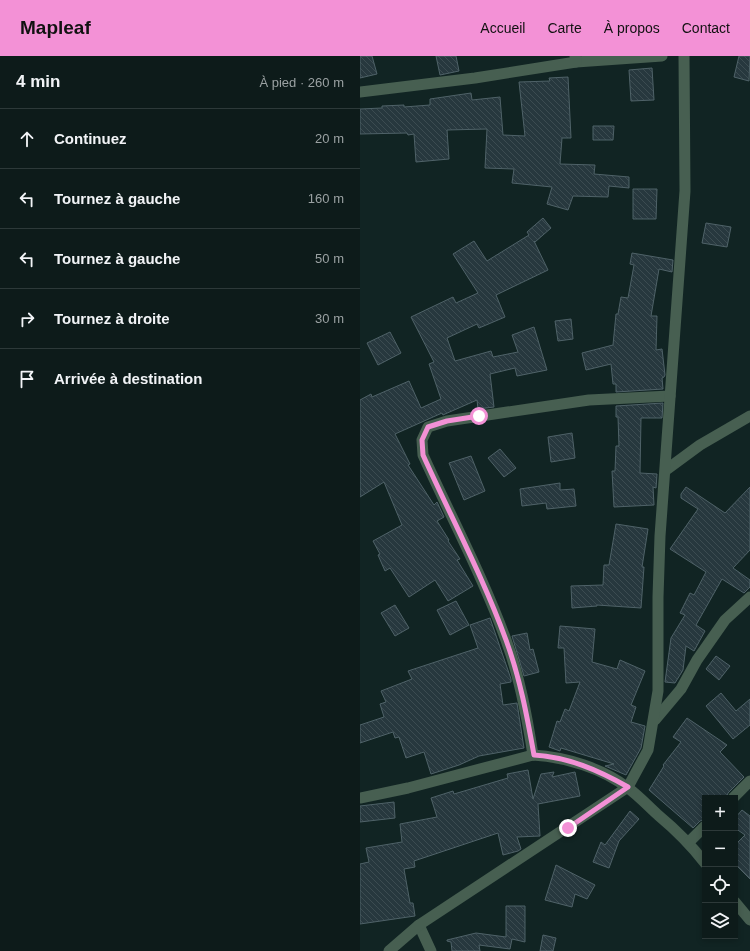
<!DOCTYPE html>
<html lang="fr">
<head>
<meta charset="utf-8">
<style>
	body { margin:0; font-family:Arial,sans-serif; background:#1b2827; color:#f1f3f6 }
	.controls { position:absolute; right:12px; bottom:12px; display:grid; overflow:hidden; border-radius:0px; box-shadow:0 2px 6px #0003 }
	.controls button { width:36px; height:36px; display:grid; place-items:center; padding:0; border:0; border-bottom:1px solid #2d3939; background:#0d1b1a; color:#f1f3f6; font:20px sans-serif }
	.stop { position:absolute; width:12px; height:12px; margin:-9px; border:3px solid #f391d6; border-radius:50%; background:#fff }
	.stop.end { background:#f391d6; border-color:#fff; box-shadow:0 1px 4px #0008 }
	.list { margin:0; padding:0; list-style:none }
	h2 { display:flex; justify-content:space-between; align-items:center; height:52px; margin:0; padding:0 16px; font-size:17px }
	h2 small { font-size:13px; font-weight:400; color:#9aa1a2 }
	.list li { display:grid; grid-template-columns:26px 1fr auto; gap:12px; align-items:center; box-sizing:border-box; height:60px; padding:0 16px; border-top:1px solid #2d3939 }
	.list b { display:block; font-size:15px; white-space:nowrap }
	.list em { font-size:13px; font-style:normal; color:#9aa1a2 }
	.icon { flex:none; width:22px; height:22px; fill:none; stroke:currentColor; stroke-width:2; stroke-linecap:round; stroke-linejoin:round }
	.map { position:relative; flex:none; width:390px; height:895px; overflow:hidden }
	header { display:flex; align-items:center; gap:24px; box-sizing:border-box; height:56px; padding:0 20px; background:#f391d6; color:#111 }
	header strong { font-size:19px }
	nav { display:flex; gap:22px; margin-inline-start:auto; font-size:14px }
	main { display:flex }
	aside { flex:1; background:#0d1b1a }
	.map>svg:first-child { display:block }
	.building { fill:url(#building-back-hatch); stroke:#4f6268 }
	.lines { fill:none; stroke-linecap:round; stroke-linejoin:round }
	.minor { stroke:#475f51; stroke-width:11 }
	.route { stroke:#f391d6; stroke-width:5 }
</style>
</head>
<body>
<header>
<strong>Mapleaf</strong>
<nav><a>Accueil</a><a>Carte</a><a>À propos</a><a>Contact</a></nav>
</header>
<main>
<aside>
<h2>4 min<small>À pied · 260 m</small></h2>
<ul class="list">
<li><svg class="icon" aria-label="ahead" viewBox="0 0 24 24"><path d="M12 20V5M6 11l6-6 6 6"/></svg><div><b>Continuez</b></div><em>20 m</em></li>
<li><svg class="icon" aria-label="left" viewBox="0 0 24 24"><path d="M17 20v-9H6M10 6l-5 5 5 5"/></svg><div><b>Tournez à gauche</b></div><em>160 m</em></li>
<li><svg class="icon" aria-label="left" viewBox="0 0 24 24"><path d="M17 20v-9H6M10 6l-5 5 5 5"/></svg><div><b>Tournez à gauche</b></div><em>50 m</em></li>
<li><svg class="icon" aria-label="right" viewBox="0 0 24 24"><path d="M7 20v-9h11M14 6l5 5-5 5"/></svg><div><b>Tournez à droite</b></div><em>30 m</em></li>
<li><svg class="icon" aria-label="arrive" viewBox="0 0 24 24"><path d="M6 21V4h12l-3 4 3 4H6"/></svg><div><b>Arrivée à destination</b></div></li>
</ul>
</aside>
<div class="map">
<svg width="390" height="895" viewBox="0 0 390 895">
	<defs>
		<pattern id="building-back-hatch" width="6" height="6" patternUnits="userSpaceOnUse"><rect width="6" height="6" fill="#27383e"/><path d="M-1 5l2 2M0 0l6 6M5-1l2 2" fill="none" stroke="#3c4c51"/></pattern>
	</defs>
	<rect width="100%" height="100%" fill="#112423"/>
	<g class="building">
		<polygon points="0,0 12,0 17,18 0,22"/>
		<polygon points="76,0 96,0 99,15 80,19"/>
		<polygon points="379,0 390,0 389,25 374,21"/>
		<polygon points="292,12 294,44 271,45 269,14"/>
		<polygon points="208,21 211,82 202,82 200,108 235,109 234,118 269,121 269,132 249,130 248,141 213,140 208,154 187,148 192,131 152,127 154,113 125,112 127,73 87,74 89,103 56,106 54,78 48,79 47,77 0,78 0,53 22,52 22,50 44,49 44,51 70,49 70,43 111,37 112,44 140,41 143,79 165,80 159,26 190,25 189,22"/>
		<polygon points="233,70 254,70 253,84 233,84"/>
		<polygon points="273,133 297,133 296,163 273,163"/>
		<polygon points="183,162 191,172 175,186 174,185 188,214 136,239 145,261 119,272 117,268 87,282 95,305 131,295 133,301 158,296 152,279 174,271 187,314 157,320 155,312 130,318 134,351 118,353 117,344 85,358 83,359 82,357 35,378 50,408 48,409 74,449 77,446 84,461 77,465 89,484 88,485 100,503 97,504 113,530 88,545 75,524 49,541 30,512 25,515 18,499 20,498 13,485 42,469 24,426 0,441 0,344 11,338 12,341 49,325 61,352 81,343 69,308 74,306 51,261 93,241 96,247 118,237 93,198 114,185 127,205 169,179 167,176"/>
		<polygon points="346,167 371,171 367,191 342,187"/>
		<polygon points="272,197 313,204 312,216 299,213 291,260 297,260 296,294 302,293 305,319 304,321 302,322 303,333 256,336 256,328 253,328 251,308 226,314 222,297 253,289 256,258 258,258 261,241 268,242 274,209 270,208"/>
		<polygon points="211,263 213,283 198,285 195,265"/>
		<polygon points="30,276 41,297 18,309 7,287"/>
		<polygon points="303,347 302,362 281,362 280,417 297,418 296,432 293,431 294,449 254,451 252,415 255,415 256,390 259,390 258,361 256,361 256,350"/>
		<polygon points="212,377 215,402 191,406 188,381"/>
		<polygon points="140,393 156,412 144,421 128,402"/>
		<polygon points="111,400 125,435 104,444 89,407"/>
		<polygon points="200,427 200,434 214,433 216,450 187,453 186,447 162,450 160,433"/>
		<polygon points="326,431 365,457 390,431 390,494 373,512 390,524 390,531 384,537 362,523 336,569 345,575 334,595 326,590 323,614 315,627 305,626 311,582 325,559 320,557 330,537 334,539 346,516 310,493 338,453 321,442 321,438"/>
		<polygon points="256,468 288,473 282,511 284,511 281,552 237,549 237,550 212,552 211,530 243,529 244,509 249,509"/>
		<polygon points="96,545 109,569 90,579 77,554"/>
		<polygon points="35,549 49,572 35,580 21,557"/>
		<polygon points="130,562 151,623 151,626 140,628 143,649 157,647 164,692 119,700 99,709 71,718 64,696 46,702 39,681 35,682 33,676 0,687 0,669 24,661 20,648 26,646 21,635 52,623 48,615 118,592 110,569"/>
		<polygon points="200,570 235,573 232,606 257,613 260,604 285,615 271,649 276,651 271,666 285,670 281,692 266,719 245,710 254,708 201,692 200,695 189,691 197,665 200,666 205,653 209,655 220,626 206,627 204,592 198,592"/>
		<polygon points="167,577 170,594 173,593 179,616 164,620 152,580"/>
		<polygon points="356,600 370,610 359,624 346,613"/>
		<polygon points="361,637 376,655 390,643 390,669 373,683 346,650"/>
		<polygon points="327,662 367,689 360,696 384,721 368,737 366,742 345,742 345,763 340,765 333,772 289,734 304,710 303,709 321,686 313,681"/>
		<polygon points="168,714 173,743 181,718 194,716 192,721 215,716 220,740 178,748 180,780 157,781 161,793 158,795 143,799 138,777 54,805 55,811 44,813 50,847 53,847 55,860 0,868 0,808 9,806 6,792 42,786 40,768 77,761 71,742 93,735 94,738 148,722 147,718"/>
		<polygon points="34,746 35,762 0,766 0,750"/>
		<polygon points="382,754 390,760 390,823 375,808 375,789 385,779 375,772 375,762"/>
		<polygon points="270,755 279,763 259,785 249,812 233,806 241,786 245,789"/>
		<polygon points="196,809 235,829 227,843 215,838 212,851 185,844"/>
		<polygon points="146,850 165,850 165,886 152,883 150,893 119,889 120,895 92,895 91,886 87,885 87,884 116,877 146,881"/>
		<polygon points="183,879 196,882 193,895 180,895"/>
	</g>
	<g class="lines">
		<g class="minor">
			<polyline points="216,6 302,0"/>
			<polyline points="0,36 115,22 216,6 215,0"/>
			<polyline points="306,414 340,389 390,360"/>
			<polyline points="295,664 321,633 337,604 365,564 390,541"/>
			<path d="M173,699C167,660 160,622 146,584C123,521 91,461 63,399L62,384L68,371L87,365L229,344L310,340"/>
			<path d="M0,742L48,732L173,699C206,701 242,712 268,732C279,740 288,750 298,759C316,774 331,789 345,807"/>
			<polyline points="373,742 390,725"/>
			<polyline points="329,786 345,770"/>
			<polyline points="375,846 390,864"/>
			<polyline points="59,869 71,895"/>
			<polyline points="29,895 59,869 268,731 288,694 298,635 298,541 300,480 325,135 324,0"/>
		</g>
	</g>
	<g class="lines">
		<path class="route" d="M119,360L87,365L68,371L62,384L63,399C91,461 123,521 146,584C160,622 167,660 174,699C208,701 238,714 268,731L208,772"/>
	</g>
</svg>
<div class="controls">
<button>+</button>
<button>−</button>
<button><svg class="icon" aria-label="locate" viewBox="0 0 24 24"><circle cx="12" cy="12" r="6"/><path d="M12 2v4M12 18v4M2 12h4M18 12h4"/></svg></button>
<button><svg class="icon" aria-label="layers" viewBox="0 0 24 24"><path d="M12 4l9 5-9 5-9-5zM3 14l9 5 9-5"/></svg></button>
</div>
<div class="stop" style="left:119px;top:360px"></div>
<div class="stop end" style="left:208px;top:772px"></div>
</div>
</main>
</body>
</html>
